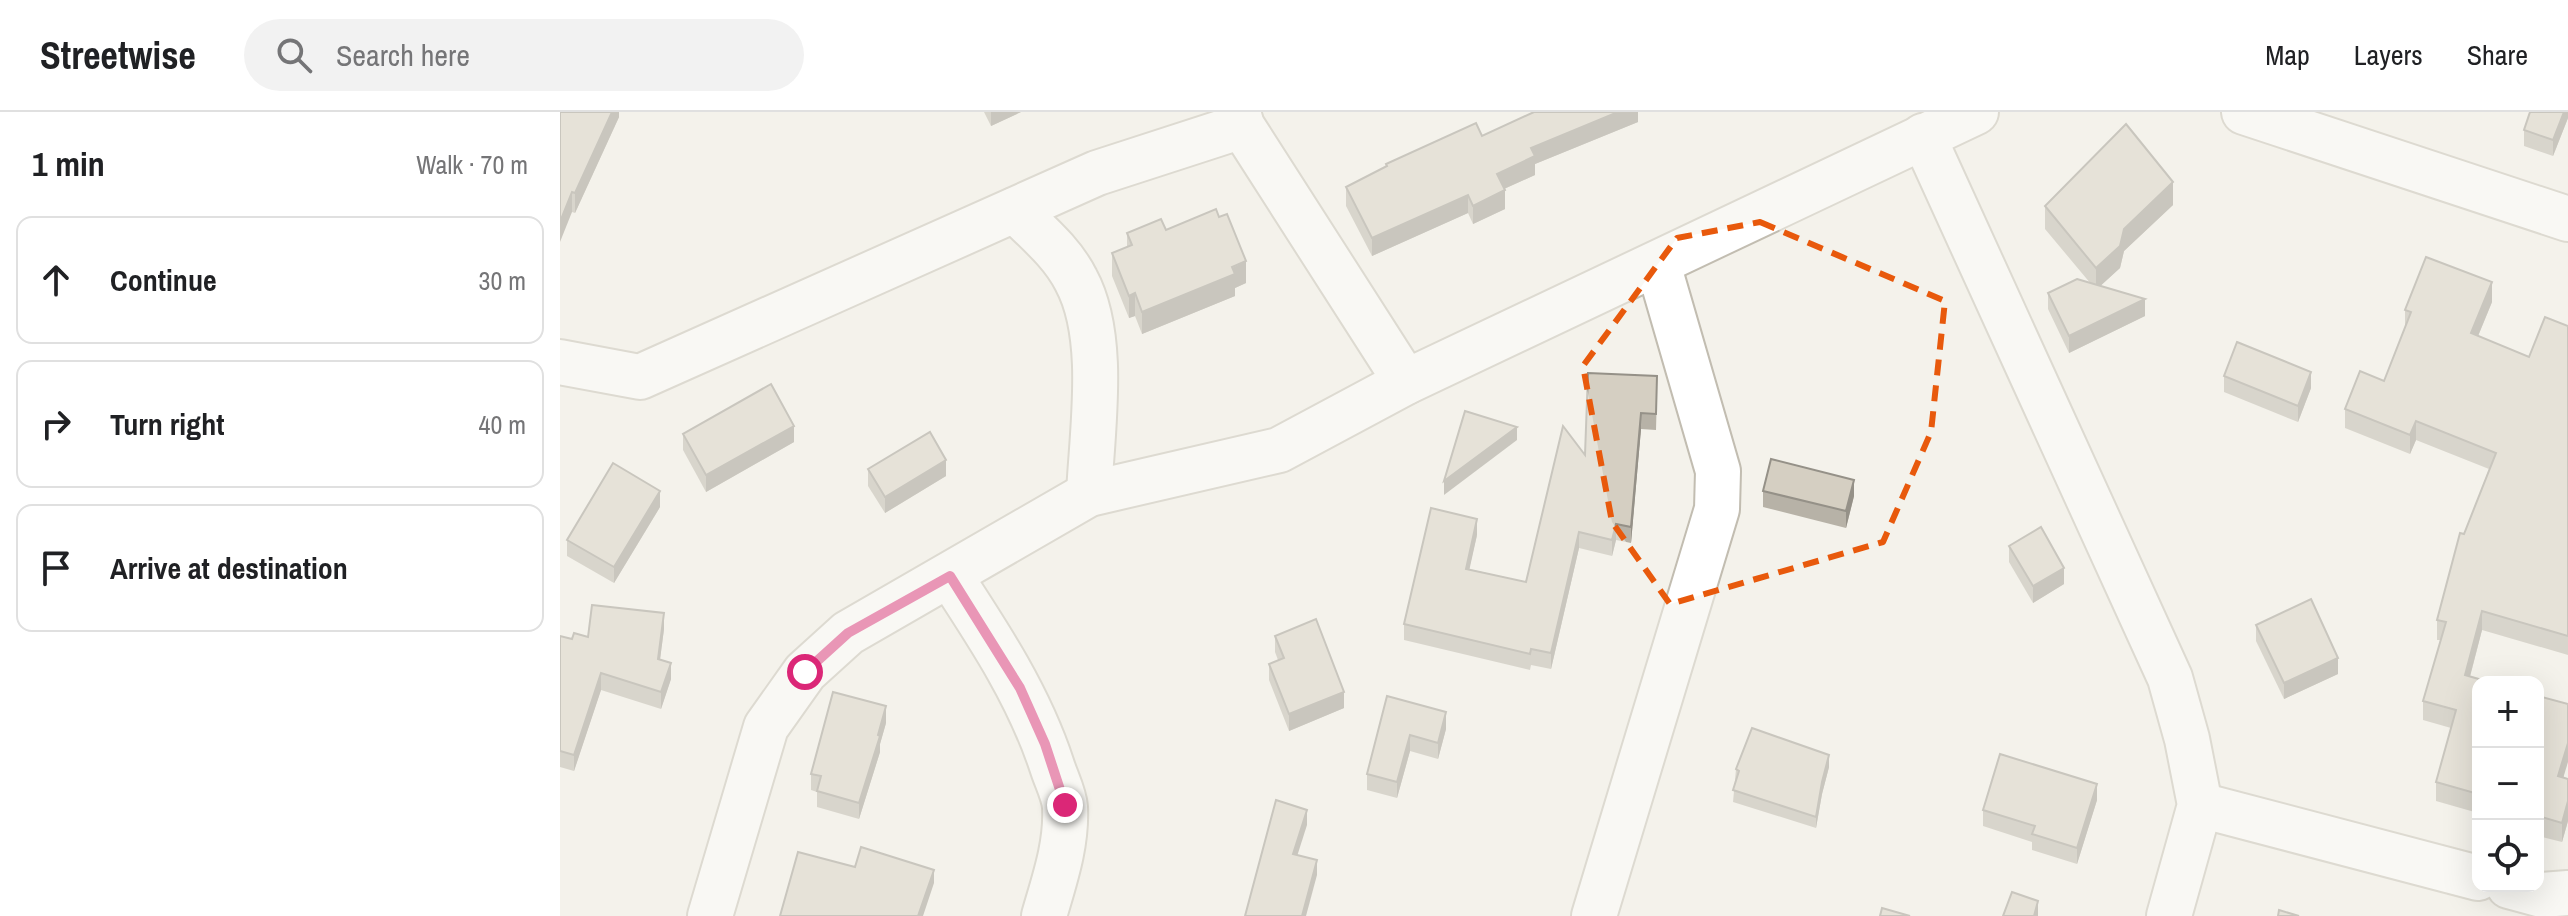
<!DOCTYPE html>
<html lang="en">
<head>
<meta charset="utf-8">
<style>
	body { margin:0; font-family:"Archivo Narrow",sans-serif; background:#f2f2f2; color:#202124 }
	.controls { position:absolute; right:24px; bottom:24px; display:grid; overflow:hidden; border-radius:16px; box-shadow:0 8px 32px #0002 }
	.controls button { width:72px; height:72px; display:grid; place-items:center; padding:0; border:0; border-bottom:2px solid #e0e0e0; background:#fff; color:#202124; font:40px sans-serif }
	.stop { position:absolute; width:24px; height:24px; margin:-18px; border:6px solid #db2777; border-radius:50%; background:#fff }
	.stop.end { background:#db2777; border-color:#fff; box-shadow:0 2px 8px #0008 }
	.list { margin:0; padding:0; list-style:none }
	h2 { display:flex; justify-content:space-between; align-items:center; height:104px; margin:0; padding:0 32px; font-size:34px }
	h2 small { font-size:26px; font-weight:400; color:#757577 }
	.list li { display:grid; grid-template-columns:52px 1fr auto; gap:24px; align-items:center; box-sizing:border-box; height:128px; margin:0 16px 16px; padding:0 16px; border:2px solid #e0e0e0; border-radius:16px }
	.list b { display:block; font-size:30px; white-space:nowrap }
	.list em { font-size:26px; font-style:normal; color:#757577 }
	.icon { flex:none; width:44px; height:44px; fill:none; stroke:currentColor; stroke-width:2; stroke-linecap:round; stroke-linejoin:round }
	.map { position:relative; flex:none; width:2008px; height:804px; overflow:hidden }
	header { display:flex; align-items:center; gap:48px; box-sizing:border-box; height:112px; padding:0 40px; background:#fff; border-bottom:2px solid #e0e0e0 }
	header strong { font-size:38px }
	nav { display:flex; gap:44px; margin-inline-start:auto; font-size:28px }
	.search { width:560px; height:72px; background:#f2f2f2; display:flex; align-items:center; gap:20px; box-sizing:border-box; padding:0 28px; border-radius:44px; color:#757577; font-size:30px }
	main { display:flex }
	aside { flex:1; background:#fff }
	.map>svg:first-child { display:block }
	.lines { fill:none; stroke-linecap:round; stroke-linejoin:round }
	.minor-casing { stroke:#c2bdb1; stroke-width:48 }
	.minor { stroke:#fff; stroke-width:44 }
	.wall { fill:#b7b2a7 }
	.shaded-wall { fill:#959188 }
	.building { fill:#d5cfc2; stroke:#959188; stroke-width:2 }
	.route { stroke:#db2777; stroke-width:10 }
	.marked { fill:none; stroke:#e8590c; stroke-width:6; stroke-dasharray:16 10; stroke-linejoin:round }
</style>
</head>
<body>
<header>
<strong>Streetwise</strong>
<div class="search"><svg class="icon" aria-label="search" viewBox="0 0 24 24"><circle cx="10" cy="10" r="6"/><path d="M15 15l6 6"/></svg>Search here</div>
<nav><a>Map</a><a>Layers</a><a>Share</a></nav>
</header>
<main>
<aside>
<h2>1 min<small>Walk · 70 m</small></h2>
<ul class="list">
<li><svg class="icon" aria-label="ahead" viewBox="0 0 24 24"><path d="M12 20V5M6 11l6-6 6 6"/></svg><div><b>Continue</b></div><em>30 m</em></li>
<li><svg class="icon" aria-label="right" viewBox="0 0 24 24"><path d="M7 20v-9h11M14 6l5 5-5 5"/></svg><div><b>Turn right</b></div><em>40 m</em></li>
<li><svg class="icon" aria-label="arrive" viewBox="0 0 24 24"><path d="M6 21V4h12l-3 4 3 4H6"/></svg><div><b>Arrive at destination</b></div></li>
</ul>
</aside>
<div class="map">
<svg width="2008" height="804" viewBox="0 0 2008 804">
	<rect width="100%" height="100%" fill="#f4f2eb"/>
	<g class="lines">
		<g class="minor-casing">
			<g id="minor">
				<polyline points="678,0 682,14 846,270"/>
				<polyline points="1684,0 2008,107"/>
				<polyline points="1363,24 1610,566 1627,627 1640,693 1609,804"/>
				<path d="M455,98C477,120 502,140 516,168C547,225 532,318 529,382"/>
				<polyline points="0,250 80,265 537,61 682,14"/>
				<path d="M390,464C430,525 469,584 492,654C496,667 504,682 505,695C507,733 494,769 484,804"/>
				<polyline points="1640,693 1918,766"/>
				<polyline points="1949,774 1982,783 2008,781"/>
				<polyline points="150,804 206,615 245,560 288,521 529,382 719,338 846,270 1416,0"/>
				<polyline points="1034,804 1157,397 1158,359 1098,152"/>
			</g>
		</g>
		<use href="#minor" class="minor"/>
	</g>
	<g class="wall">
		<polygon points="0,0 59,0 59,5 15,101 12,100"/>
		<polygon points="424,0 461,0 431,14"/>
		<polygon points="1078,0 1078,10 975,52 975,63 944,77 945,97 913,112 908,101 812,144 786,94 786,75 826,55 826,52 922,24"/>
		<polygon points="2008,0 2008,6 1993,44 1964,34 1964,18"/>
		<polygon points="1613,93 1564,139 1560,156 1540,174 1585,204 1509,241 1488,197 1488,181 1531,172 1485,117 1485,94"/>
		<polygon points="606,118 686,171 675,176 675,184 582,222 575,204 569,206 552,164 552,141 567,135 567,121"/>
		<polygon points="1932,190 1918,224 1969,245 2008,214 2008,543 1922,518 1910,565 1918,570 1918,701 1876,689 1876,670 1891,616 1863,608 1863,589 1881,528 1877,528 1877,508 1904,422 1929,357 1856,328 1850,342 1785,316 1785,297 1824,269 1845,216 1845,198"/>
		<polygon points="1664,264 1751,276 1738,310 1664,280"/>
		<polygon points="1097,280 1096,318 1081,317 1071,431 1056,428 1052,444 1019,436 991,557 971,553 970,558 844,528 844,512 917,423 909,457 966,470 1025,343"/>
		<polygon points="123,322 234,330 146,380 123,338"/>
		<polygon points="308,357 386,364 325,401 308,374"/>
		<polygon points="1203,379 1294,384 1286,416 1203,395"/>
		<polygon points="100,395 54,471 7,444 7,428"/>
		<polygon points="1449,434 1504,472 1473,491 1449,450"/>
		<polygon points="1696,513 1778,562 1724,587 1696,529"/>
		<polygon points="104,517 100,547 111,567 101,597 41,578 14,659 0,655 0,524 12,527"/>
		<polygon points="715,524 784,596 729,619 709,568 709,552 718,548 715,540"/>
		<polygon points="827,584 886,617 878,647 850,639 837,686 807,678 807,662"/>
		<polygon points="1978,584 2004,665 2008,667 2008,709 2002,730 1978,724"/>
		<polygon points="326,611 320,632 320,640 299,707 257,695 257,680 251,678 251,662"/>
		<polygon points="1269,655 1262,682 1256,716 1173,690 1176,657"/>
		<polygon points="1537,688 1517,752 1472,738 1472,730 1423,714 1423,698"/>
	</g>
	<g class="shaded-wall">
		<polygon points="52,0 59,0 59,5 15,101 15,81"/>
		<polygon points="431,0 461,0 431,14"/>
		<polygon points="1058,0 1078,0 1078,10 975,52 975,63 937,80 937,62 971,36"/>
		<polygon points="2004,0 2008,0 2008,6 1993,44 1993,28"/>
		<polygon points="1613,70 1613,93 1564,139 1560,156 1536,178 1536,156 1564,117"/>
		<polygon points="945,78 945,97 913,112 913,94"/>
		<polygon points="12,80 12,100 0,130 0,110"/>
		<polygon points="908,83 908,101 812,144 812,126"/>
		<polygon points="686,149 686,171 675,176 675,184 582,222 582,200"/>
		<polygon points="1932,170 1932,190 1911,241 1911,221"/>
		<polygon points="575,181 575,204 569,206 569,184"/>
		<polygon points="1585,187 1585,204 1509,241 1509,224"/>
		<polygon points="1751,260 1751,276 1738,310 1738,294"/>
		<polygon points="1081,301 1081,317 1071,431 1071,415"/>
		<polygon points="1856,309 1856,328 1850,342 1850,323"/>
		<polygon points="234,314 234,330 146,380 146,363"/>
		<polygon points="957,315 957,328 884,383 884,369"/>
		<polygon points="386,348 386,364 325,401 325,385"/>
		<polygon points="1294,368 1294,384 1286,416 1286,399"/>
		<polygon points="100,379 100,395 54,471 54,455"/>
		<polygon points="917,407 917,423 906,473 906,457"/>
		<polygon points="1056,412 1056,428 1052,444 1052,428"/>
		<polygon points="1019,420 1019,436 991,557 991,541"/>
		<polygon points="1504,456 1504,472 1473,491 1473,474"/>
		<polygon points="1922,499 1922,518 1905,583 1905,563"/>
		<polygon points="104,501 104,517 98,563 98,547"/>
		<polygon points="1778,546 1778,562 1724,587 1724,571"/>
		<polygon points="111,551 111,567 101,597 101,580"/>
		<polygon points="41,561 41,578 14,659 14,643"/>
		<polygon points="784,580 784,596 729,619 729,602"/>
		<polygon points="326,594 326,611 320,632 320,640 299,707 299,691"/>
		<polygon points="886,600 886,617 878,647 878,631"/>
		<polygon points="850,623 850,639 837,686 837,670"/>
		<polygon points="2008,631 2008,650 1998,683 1998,664"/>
		<polygon points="1269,643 1269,655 1262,682 1256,716 1256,705 1262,670"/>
		<polygon points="1537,672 1537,688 1517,752 1517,736"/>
		<polygon points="2008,689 2008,709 2002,730 2002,711"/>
		<polygon points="747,698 747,713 733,757 733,742"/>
		<polygon points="757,748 757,763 746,804 742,804"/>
		<polygon points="374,758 374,771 363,804 358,804"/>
		<polygon points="1478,789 1478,804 1474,804"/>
	</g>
	<g class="building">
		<polygon points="0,0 52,0 15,81 12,80 0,110"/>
		<polygon points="974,0 1058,0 971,36 975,44 937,62 945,78 913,94 908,83 812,126 786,75 827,54 826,52 916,11 922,24"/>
		<polygon points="1970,0 2004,0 1993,28 1964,18"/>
		<polygon points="1566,12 1613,70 1564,117 1560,134 1536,156 1485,94"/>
		<polygon points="656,97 659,105 667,102 686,149 672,155 675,162 582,200 575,181 569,184 552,141 572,133 567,121 601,107 606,118"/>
		<polygon points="1866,145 1932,170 1911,221 1969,245 1985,205 2008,214 2008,524 1922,499 1905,563 1929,570 1918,570 1918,682 1876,670 1896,598 1863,589 1886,510 1877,508 1900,421 1904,422 1936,341 1856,309 1850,323 1785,297 1800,259 1824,269 1851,200 1845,198"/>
		<polygon points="1517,167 1585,187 1509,224 1488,181"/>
		<polygon points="1677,230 1751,260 1738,294 1664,264"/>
		<polygon points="1028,261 1097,264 1096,302 1081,301 1071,415 1056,412 1052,428 1019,420 991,541 971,537 970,542 844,512 871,396 917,407 906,457 966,470 1003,314 1025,343"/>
		<polygon points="211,272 234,314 146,363 123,322"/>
		<polygon points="905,299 957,315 884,369"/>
		<polygon points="370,320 386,348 325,385 308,357"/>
		<polygon points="1211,347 1294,368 1286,399 1203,379"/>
		<polygon points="53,351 100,379 54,455 7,428"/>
		<polygon points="1481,415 1504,456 1473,474 1449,434"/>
		<polygon points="1751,487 1778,546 1724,571 1696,513"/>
		<polygon points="32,493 104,501 98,547 111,551 101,580 41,561 14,643 0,639 0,524 12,527 14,521 28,525"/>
		<polygon points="756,507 784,580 729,602 709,552 724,546 715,524"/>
		<polygon points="273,580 326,594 318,623 320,624 299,691 257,679 261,664 251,662"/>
		<polygon points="827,584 886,600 878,631 850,623 837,670 807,662"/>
		<polygon points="1978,584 2008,592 2008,631 1998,664 2008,667 2008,689 2002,711 1978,704"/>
		<polygon points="1192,616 1269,643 1262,670 1256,705 1173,678 1179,659 1176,657"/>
		<polygon points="1440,642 1537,672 1517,736 1472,722 1475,714 1423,698"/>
		<polygon points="716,688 747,698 733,742 757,748 742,804 685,804"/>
		<polygon points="301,735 374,758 358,804 220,804 238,740 295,755"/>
		<polygon points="1452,780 1478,789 1474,804 1443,804"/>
		<polygon points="1322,796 1350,804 1320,804"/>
		<polygon points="1719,798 1739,804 1718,804"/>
	</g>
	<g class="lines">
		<polyline class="route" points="245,560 288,521 390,464 460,576 485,632 505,693"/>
	</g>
	<path d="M0 0H2008V804H0ZM1200,110L1385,189L1371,320L1323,430L1110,492L1052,410L1023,254L1117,126Z" fill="#f4f2eb" fill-opacity=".55" fill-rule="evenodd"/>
	<path class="marked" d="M1200,110L1385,189L1371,320L1323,430L1110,492L1052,410L1023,254L1117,126Z"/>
</svg>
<div class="controls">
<button>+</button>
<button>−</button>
<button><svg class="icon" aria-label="locate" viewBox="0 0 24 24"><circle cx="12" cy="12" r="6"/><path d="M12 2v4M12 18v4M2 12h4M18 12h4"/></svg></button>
</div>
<div class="stop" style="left:245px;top:560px"></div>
<div class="stop end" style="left:505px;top:693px"></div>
</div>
</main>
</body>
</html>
